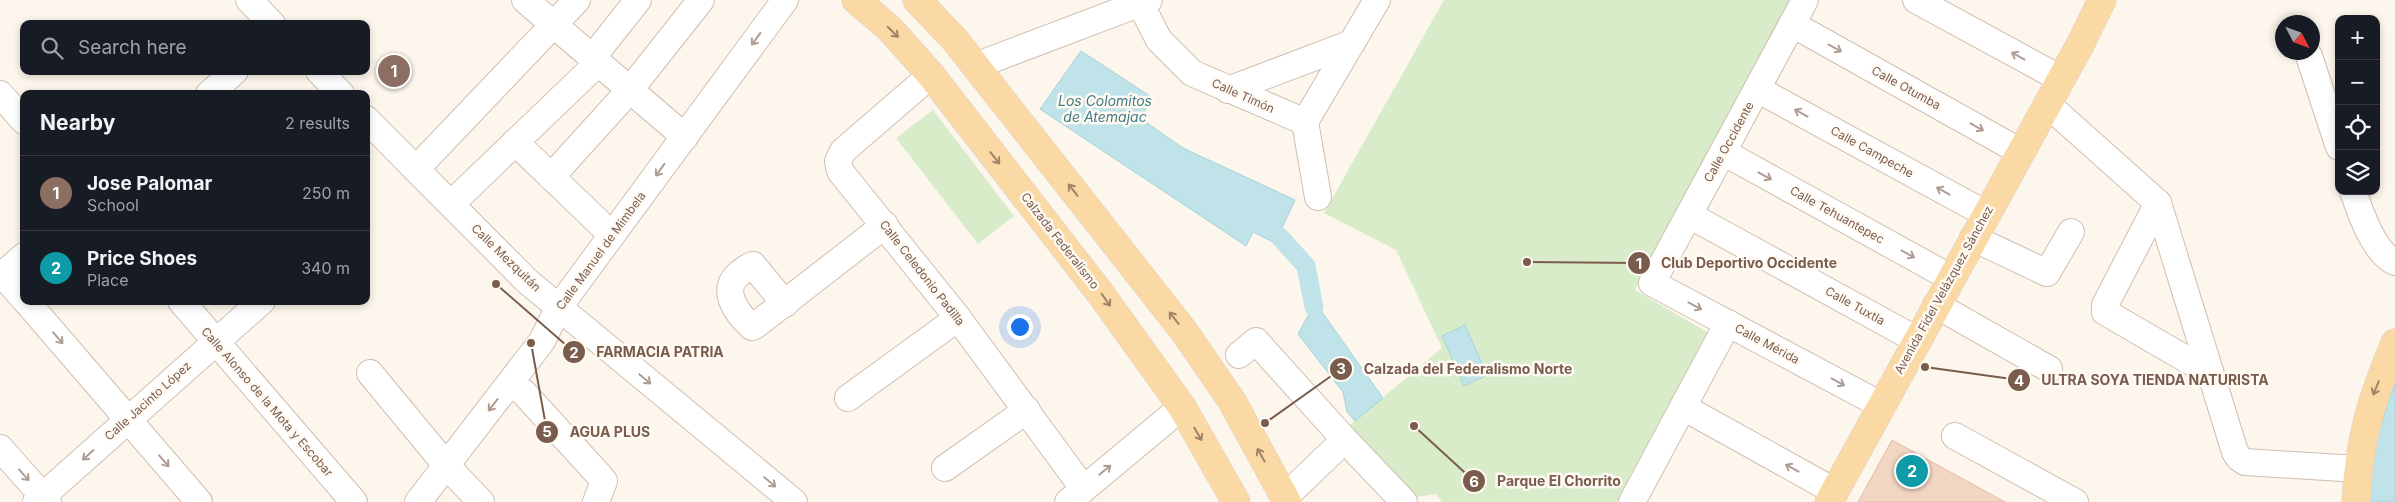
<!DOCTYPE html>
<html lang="en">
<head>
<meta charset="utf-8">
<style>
	body { margin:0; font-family:Inter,sans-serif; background:#20242c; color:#f1f3f6 }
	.controls { position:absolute; right:15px; top:15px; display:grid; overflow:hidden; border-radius:10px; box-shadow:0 2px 8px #0003 }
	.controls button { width:45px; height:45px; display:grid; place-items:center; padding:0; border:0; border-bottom:1px solid #363941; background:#171b24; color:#f1f3f6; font:25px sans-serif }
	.compass { position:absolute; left:2275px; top:15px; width:45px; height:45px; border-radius:50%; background:#171b24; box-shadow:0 2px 8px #0003; rotate:131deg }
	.you { position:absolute; left:1019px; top:326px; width:18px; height:18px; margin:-12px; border:4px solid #fff; border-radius:50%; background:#1a73e8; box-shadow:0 0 0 8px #1a73e833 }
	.badge { display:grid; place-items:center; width:32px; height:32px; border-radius:50%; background:#1a73e8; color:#fff; font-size:16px; font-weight:700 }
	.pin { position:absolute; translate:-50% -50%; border:2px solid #fff; box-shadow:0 1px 5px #0006 }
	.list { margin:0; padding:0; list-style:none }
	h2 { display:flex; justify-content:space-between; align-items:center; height:65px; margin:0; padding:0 20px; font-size:21px }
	h2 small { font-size:16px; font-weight:400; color:#9ea1a6 }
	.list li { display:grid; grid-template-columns:32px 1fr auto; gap:15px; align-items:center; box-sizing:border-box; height:75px; padding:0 20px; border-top:1px solid #363941 }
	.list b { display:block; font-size:19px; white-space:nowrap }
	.list p { margin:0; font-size:16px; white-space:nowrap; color:#9ea1a6 }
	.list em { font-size:16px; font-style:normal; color:#9ea1a6 }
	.icon { flex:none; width:28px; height:28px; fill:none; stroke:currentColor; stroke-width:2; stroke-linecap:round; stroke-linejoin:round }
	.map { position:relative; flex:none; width:2395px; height:502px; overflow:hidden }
	.search { position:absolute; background:#171b24; box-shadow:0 2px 8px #0003; left:20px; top:20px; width:350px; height:55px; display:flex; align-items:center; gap:12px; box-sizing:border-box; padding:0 18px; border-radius:10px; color:#9ea1a6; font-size:19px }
	.panel { position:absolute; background:#171b24; box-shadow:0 2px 8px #0003; left:20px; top:90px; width:350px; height:215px; border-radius:10px }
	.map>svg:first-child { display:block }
	.green { fill:#d8ecc9 }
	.water { fill:#bfe3e8; stroke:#a5d3da }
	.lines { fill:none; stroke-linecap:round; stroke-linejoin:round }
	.canal { stroke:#bfe3e8; stroke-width:19 }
	.building { fill:#f3d5c3; stroke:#e6bba3 }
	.minor-casing { stroke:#d1beb0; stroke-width:28 }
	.major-casing { stroke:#dad1cd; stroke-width:29 }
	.minor { stroke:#fff; stroke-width:26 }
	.major { stroke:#fbd9a5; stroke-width:28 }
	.oneway { stroke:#a18267 }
	.oneway2 { stroke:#af9d94 }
	.labels { text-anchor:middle; stroke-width:5; stroke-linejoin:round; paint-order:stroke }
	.street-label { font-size:12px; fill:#7a5c4d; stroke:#fffaf3 }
	.water-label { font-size:14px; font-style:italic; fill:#437c86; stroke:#fffaf3 }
	.leader { fill:none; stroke:#7a5c4d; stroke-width:2 }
	.callout-dot { fill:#7a5c4d; stroke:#fffaf3; stroke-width:2 }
	.mark-label { font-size:15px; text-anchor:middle; font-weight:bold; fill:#fff }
	.callout-label { font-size:14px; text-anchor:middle; font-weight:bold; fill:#7a5c4d; stroke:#fffaf3; stroke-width:5; stroke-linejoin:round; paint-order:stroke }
</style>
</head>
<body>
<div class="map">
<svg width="2395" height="502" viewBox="0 0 2395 502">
	<rect width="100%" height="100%" fill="#fdf6ec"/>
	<g class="green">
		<polygon points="1444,0 1796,0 1635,290 1709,333 1617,502 1442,502 1436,494 1409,498 1344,430 1442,348 1396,250 1324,213"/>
		<polygon points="933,110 1014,216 978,244 896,138"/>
	</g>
	<g class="water">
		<polygon points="1081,51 1153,98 1140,118 1183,148 1295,200 1275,243 1253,232 1246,246 1040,109"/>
		<polygon points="1317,305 1383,398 1355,421 1347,412 1343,392 1298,334 1311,310"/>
		<polygon points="1465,325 1487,375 1464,386 1442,336"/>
		<polygon points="2395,384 2395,502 2367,502 2378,434"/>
	</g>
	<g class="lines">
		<polyline class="canal" points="1279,236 1306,266 1314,307"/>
	</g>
	<polygon class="building" points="1892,440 2005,502 1858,502"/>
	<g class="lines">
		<g class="minor-casing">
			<g id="minor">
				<polyline points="249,0 272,24"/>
				<polyline points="525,0 685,137"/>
				<polyline points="1805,0 1652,283 1881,405"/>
				<polyline points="1916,0 2061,79"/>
				<polyline points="1140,3 1159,40 1192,73 1305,122"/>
				<polyline points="1792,24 2021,152"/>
				<polyline points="2309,56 2339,147"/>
				<polyline points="592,58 638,0"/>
				<polyline points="975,66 1149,0"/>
				<polyline points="319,71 341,94"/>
				<polyline points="931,75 843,151 838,161 840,171 958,318 1083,488"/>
				<polyline points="1757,89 1986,214"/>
				<polyline points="1228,90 1352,43"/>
				<polyline points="0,94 24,121"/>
				<polyline points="209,94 235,71"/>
				<polyline points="2047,104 2158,203 2235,452 2239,458 2245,462 2358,469"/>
				<polyline points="366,119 527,281 794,502"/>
				<polyline points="1305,122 1377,0"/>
				<polyline points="1305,122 1318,197"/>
				<polyline points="515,142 612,235"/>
				<polyline points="1723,152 1951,278"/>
				<polyline points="416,169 577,0"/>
				<polyline points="551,177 629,91 701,0"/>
				<path d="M2353,191C2360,212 2374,253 2395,262"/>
				<polyline points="2158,203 2105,305 2105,312 2210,373"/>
				<polyline points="451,204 598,63"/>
				<polyline points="1689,215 1917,340"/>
				<polyline points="1973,238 2047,273 2071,232"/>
				<polyline points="0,272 24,299"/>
				<polyline points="0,277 24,256"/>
				<polyline points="26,301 199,502"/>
				<polyline points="181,301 354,502"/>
				<path d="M785,304L753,265C748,266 744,270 740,273C719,289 736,313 752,327L756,325L885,225"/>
				<polyline points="1936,305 2049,369"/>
				<polyline points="1239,355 1256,341 1345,440 1404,502"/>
				<polyline points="370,373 446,465 481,502"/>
				<polyline points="510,383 524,393 599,475 604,481 596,502"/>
				<polyline points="848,398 958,318"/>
				<polyline points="1683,407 1834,491"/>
				<polyline points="1955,436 2075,502"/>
				<polyline points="0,448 48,502"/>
				<polyline points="945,468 1027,410"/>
				<polyline points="1285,497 1334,450"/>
				<polyline points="36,502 262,301"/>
				<polyline points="418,502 542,341 559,307 785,0"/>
				<polyline points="1068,502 1182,407"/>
				<polyline points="1632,502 1728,323"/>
			</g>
		</g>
		<g class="major-casing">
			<g id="major">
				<polyline points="856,0 890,29 931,75 1100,293 1182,407 1236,502"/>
				<polyline points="917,0 955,40 1183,330 1232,401 1287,502"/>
				<polyline points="1829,502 2080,45 2102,0"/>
				<path d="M2356,502C2359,440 2371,400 2395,343"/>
			</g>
		</g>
		<use href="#minor" class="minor"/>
		<use href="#major" class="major"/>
	</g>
	<defs><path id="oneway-shaft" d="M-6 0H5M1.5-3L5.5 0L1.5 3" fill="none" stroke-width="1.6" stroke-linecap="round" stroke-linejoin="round" transform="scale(1.25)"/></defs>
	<g class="oneway">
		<use href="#oneway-shaft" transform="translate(893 32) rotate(45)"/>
		<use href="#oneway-shaft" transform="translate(995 158) rotate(52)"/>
		<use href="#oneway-shaft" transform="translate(1073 190) rotate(-128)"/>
		<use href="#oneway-shaft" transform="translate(1106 300) rotate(55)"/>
		<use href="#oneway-shaft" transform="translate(1174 318) rotate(-128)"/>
		<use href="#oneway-shaft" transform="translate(2376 388) rotate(112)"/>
		<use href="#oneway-shaft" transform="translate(1198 434) rotate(60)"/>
		<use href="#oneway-shaft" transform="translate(1261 455) rotate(-119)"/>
	</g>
	<g class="oneway2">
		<use href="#oneway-shaft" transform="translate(756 39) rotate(126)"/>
		<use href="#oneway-shaft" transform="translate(1835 48) rotate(29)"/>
		<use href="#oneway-shaft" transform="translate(2018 56) rotate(-151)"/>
		<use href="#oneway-shaft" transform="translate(1801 113) rotate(-151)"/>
		<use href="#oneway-shaft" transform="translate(1977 127) rotate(29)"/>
		<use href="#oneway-shaft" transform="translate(660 170) rotate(126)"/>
		<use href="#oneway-shaft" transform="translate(1765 176) rotate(29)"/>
		<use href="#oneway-shaft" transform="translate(1943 191) rotate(-151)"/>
		<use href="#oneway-shaft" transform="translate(1908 254) rotate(29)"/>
		<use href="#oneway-shaft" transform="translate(1695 306) rotate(28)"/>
		<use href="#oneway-shaft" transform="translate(58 338) rotate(49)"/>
		<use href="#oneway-shaft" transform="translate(645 379) rotate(40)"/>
		<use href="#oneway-shaft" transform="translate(1838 382) rotate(28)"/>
		<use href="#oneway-shaft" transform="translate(493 405) rotate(128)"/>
		<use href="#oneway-shaft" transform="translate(88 455) rotate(138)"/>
		<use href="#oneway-shaft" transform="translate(164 461) rotate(49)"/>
		<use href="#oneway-shaft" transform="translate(1792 468) rotate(-151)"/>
		<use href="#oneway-shaft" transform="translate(1105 470) rotate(-39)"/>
		<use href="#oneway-shaft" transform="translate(24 475) rotate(48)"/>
		<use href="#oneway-shaft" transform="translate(770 482) rotate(40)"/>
	</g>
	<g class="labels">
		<g class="street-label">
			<text transform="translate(1906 88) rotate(29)" y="4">Calle Otumba</text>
			<text transform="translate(1243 96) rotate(24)" y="4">Calle Timón</text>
			<text transform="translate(1729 142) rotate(-61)" y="4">Calle Occidente</text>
			<text transform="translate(1872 152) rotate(29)" y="4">Calle Campeche</text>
			<text transform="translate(1837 215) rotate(29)" y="4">Calle Tehuantepec</text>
			<text transform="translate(1060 241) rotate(52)" y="4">Calzada Federalismo</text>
			<text transform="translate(601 251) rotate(-54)" y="4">Calle Manuel de Mimbela</text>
			<text transform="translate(506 258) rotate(44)" y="4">Calle Mezquitán</text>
			<text transform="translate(922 273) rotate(52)" y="4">Calle Celedonio Padilla</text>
			<text transform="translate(1944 290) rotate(-61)" y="4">Avenida Fidel Velázquez Sánchez</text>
			<text transform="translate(1855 306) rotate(29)" y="4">Calle Tuxtla</text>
			<text transform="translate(1767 344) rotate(28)" y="4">Calle Mérida</text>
			<text transform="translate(148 401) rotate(-42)" y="4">Calle Jacinto López</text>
			<text transform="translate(267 402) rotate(49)" y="4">Calle Alonso de la Mota y Escobar</text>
		</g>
		<g class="water-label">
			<text x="1105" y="106">Los Colomitos<tspan x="1105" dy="16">de Atemajac</tspan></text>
		</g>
	</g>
	<path class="leader" d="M1527 262L1639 263M496 284L574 352M1265 423L1341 369M1925 367L2019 380M531 343L547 432M1414 426L1474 481"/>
	<g class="callout-dot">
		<circle cx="1527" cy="262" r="5"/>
		<circle cx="496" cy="284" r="5"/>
		<circle cx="1265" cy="423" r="5"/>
		<circle cx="1925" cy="367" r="5"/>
		<circle cx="531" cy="343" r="5"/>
		<circle cx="1414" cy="426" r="5"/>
		<circle cx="1639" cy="263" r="12"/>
		<circle cx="574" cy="352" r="12"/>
		<circle cx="1341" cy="369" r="12"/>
		<circle cx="2019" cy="380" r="12"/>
		<circle cx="547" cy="432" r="12"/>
		<circle cx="1474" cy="481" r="12"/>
	</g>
	<g class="mark-label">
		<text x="1639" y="269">1</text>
		<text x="574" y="358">2</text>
		<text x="1341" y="374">3</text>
		<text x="2019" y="386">4</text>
		<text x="547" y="437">5</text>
		<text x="1474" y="487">6</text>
	</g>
	<g class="callout-label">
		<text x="1749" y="268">Club Deportivo Occidente</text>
		<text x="660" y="357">FARMACIA PATRIA</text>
		<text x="1468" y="374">Calzada del Federalismo Norte</text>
		<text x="2155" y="385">ULTRA SOYA TIENDA NATURISTA</text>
		<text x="610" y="437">AGUA PLUS</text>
		<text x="1559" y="486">Parque El Chorrito</text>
	</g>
</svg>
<div class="controls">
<button>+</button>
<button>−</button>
<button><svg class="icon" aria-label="locate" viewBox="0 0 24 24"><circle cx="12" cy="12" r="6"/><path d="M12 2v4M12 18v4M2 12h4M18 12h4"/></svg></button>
<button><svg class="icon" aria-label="layers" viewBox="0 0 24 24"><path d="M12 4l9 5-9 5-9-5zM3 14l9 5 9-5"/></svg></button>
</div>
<svg class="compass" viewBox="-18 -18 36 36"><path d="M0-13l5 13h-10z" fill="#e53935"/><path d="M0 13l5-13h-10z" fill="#9ea1a6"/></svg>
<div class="you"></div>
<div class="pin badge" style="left:394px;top:71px;background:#8d6e63">1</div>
<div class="pin badge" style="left:1912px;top:471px;background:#0f9aa8">2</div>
<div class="search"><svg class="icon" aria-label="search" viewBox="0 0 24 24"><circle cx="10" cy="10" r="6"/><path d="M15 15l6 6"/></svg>Search here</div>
<section class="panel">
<h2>Nearby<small>2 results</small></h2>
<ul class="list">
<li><span class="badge" style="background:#8d6e63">1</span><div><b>Jose Palomar</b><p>School</p></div><em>250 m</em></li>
<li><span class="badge" style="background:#0f9aa8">2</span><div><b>Price Shoes</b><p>Place</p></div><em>340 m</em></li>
</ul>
</section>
</div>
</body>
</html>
